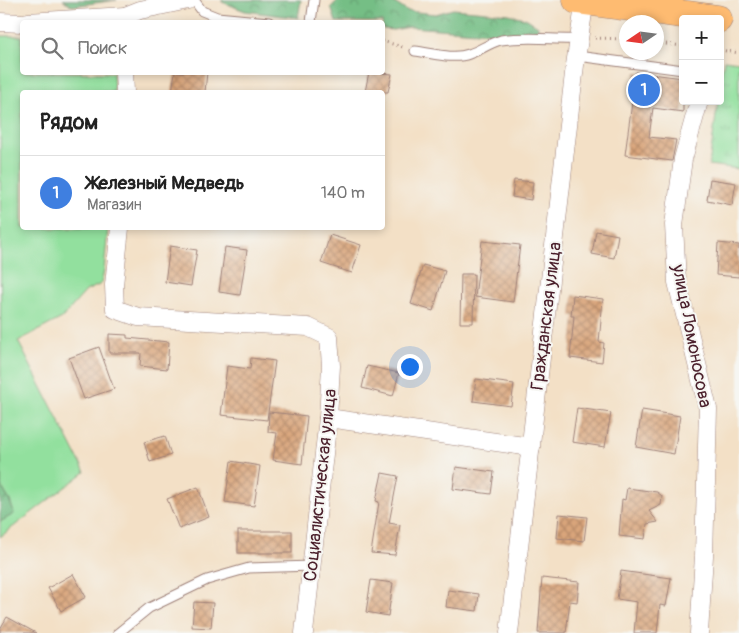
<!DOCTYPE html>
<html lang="ru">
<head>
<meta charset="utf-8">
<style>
	body { margin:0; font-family:Pangolin,sans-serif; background:#f2f2f2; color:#222 }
	.controls { position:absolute; right:15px; top:15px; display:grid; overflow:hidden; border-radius:5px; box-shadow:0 2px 8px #0003 }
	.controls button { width:45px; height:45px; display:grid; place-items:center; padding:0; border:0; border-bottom:1px solid #e0e0e0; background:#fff; color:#222; font:25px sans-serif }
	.compass { position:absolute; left:619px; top:15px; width:45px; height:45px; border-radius:50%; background:#fff; box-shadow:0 2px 8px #0003; rotate:257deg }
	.you { position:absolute; left:409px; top:366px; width:18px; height:18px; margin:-12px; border:4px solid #fff; border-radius:50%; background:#1a73e8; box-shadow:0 0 0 8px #1a73e833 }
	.badge { display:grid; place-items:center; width:32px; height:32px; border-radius:50%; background:#0f766e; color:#fff; font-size:16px; font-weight:700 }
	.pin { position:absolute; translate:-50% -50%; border:2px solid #fff; box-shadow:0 1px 5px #0006 }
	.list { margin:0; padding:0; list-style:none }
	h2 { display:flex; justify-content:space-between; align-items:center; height:65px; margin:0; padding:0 20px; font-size:21px }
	h2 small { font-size:16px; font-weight:400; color:#767676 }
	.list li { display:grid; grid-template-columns:32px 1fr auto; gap:15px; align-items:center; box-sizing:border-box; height:75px; padding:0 20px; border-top:1px solid #e0e0e0 }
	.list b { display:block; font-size:19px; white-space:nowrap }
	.list p { margin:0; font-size:16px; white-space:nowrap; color:#767676 }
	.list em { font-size:16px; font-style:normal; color:#767676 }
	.icon { flex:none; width:28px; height:28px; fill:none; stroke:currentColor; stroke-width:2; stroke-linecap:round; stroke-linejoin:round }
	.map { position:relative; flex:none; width:739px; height:633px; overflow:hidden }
	.search { position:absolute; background:#fff; box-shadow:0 2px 8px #0003; left:20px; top:20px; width:365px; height:55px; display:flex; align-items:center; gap:12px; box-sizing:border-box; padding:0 18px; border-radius:5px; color:#767676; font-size:19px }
	.panel { position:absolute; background:#fff; box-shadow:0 2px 8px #0003; left:20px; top:90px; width:365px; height:140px; border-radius:5px }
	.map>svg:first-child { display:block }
	.grass { fill:#92e09e; stroke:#6e8064 }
	.forest { fill:url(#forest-crowns); stroke:#606e58 }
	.park { fill:url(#park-tufts); stroke:#6e8064 }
	.building { fill:url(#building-cross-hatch) }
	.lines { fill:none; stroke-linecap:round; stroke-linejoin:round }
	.service-casing { stroke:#9e8078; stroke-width:11 }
	.minor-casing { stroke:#9e8078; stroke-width:19 }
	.primary-casing { stroke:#9e8078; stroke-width:29 }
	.path { stroke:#9e8078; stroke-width:3; stroke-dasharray:1 4; stroke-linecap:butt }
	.service { stroke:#fff; stroke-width:9 }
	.minor { stroke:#fff; stroke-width:18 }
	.primary { stroke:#febb71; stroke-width:28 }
	.labels { text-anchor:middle; stroke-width:4; stroke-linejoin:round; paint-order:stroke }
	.street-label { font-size:18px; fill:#4a1f2b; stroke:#f6f6f2 }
</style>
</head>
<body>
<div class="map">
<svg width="739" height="633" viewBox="0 0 739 633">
	<defs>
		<pattern id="forest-crowns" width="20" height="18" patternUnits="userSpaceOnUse" patternTransform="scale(1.25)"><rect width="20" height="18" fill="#75be85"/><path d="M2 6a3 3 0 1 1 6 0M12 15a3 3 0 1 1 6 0" fill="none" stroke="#629a6d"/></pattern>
		<pattern id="park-tufts" width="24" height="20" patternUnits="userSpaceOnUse" patternTransform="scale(1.25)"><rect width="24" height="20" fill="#92e09e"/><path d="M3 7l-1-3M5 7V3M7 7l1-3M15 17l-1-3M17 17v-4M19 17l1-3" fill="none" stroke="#7fc088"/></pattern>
		<pattern id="building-cross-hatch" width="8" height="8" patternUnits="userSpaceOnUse" patternTransform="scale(1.25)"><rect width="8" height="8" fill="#d9a57b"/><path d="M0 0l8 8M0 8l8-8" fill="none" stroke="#b28665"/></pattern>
	</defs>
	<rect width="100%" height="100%" fill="#f6f6f2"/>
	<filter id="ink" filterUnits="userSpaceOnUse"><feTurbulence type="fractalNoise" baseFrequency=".02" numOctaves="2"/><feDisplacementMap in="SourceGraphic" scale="10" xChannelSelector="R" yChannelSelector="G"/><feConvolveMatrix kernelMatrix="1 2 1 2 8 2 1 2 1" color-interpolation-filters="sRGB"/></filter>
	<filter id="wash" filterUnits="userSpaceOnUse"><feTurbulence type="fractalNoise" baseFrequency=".0096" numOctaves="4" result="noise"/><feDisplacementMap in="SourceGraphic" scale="20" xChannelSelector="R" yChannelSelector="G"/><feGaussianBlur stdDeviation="1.12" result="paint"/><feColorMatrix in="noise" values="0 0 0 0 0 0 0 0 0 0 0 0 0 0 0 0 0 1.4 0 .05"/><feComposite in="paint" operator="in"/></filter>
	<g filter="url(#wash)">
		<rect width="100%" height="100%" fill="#f3e0c6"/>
		<polygon class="grass" points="0,36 22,36 22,72 113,73 114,92 22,92 22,228 108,228 104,271 101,284 86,291 62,318 18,341 85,472 0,537 0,522 14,513 10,501 1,486"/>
		<g class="forest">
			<polygon points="63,0 117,0 72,6"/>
			<polygon points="222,0 301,0 298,18 245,11 222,2"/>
			<polygon points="338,0 390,0 407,11 436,14 453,9 509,14 527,19 538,26 537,33 531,36 410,27 393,30 383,29 382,22 336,22 331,7"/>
			<polygon points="0,455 1,456 1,486 10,501 14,514 0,522"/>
		</g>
		<polygon class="park" points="724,60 739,62 739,169 709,165 718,101 720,101 720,83"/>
		<g id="blocks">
			<g class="building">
				<polygon points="175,72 207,72 205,92 172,92"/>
				<polygon points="369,72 392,74 388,92 365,92"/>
				<polygon points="636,72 683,78 683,112 653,108 649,137 676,140 672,161 625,155"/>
				<polygon points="710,179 736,183 732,205 707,200"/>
				<polygon points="514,180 533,182 531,200 512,197"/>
				<polygon points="596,231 618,235 614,258 592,254"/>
				<polygon points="330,235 361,245 352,273 321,263"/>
				<polygon points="482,241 520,245 513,302 475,297"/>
				<polygon points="718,243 739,245 739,277 716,275"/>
				<polygon points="170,246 197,250 191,286 165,282"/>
				<polygon points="225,247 247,250 240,295 219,292"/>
				<polygon points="423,265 445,271 433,311 411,304"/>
				<polygon points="461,274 474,274 473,323 460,323"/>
				<polygon points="573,295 603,299 599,342 604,343 602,362 570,358 574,316 571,316"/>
				<polygon points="109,334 127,335 127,338 169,342 167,369 140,366 141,353 109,353"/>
				<polygon points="99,347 114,389 84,399 69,358"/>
				<polygon points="251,358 275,361 267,420 221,415 227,366 250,369"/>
				<polygon points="367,366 399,373 393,396 362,388"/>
				<polygon points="476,379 514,384 511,406 473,401"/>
				<polygon points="577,408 611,413 605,447 572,442"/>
				<polygon points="642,410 680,416 674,454 636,447"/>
				<polygon points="269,412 307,416 302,464 273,460 277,433 268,432"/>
				<polygon points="165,436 171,455 150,462 144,442"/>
				<polygon points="231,461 260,466 254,506 225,502"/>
				<polygon points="456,467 494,472 491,494 453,489"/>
				<polygon points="382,473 398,476 389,523 400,525 395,555 371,553 379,502 376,501"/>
				<polygon points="198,487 209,517 179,529 167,499"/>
				<polygon points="627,488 657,492 662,496 661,505 649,511 658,522 647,524 645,539 619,536 622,499 625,500"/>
				<polygon points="559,514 587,517 584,541 557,538"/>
				<rect x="238" y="531" width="54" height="22"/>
				<polygon points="621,571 671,578 666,606 660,605 657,633 634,633 637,602 617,599"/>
				<polygon points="73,574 86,597 61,611 48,588"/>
				<polygon points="542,578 579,582 577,602 570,601 566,633 538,633"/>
				<polygon points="371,580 393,583 388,616 366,612"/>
				<polygon points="448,590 479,594 477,611 446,607"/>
				<polygon points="194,602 213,603 211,628 192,627"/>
				<polygon points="7,617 36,633 0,633 0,629"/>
			</g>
		</g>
	</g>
	<g filter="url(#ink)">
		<use href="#blocks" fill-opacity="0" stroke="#9e8078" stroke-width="1"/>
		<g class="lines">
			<g class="service-casing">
				<g id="service">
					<polyline points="194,0 202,11 217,17 269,22"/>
					<polyline points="311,22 314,0"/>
					<path d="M415,51C432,53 453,60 469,54C481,50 489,43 501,40C527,36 554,40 579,39"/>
					<polyline points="577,56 683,70"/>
					<polyline points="118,633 149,608 207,580 249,568 312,566"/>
				</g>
			</g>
			<g class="minor-casing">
				<g id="minor">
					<polyline points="0,22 22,23"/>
					<polyline points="28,22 125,16"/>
					<polyline points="124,22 125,16 140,10 188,0"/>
					<polyline points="124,72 125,92"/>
					<polyline points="120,228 114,285 115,309 138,317 308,327 329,337 331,366 328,418 304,633"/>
					<polyline points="328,418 531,447"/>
					<polyline points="509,633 575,65 585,0"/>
					<polyline points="699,633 704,556 708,409 677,282 674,225 683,159 699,101"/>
				</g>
			</g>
			<g class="primary-casing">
				<polyline id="primary" points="577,0 718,19"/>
			</g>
			<g class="path">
				<polyline points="595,38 626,39"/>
				<polyline points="382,41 403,47"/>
				<polyline points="656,43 683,46"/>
				<polyline points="720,50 739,53"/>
			</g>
			<use href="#service" class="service"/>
			<use href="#minor" class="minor"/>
			<use href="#primary" class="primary"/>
		</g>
	</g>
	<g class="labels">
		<g class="street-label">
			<text transform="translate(546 316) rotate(-83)" y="6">Гражданская улица</text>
			<text transform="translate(692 336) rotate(79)" y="6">улица Ломоносова</text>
			<text transform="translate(320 485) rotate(-84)" y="6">Социалистическая улица</text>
		</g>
	</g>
</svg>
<div class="controls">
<button>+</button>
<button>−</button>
</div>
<svg class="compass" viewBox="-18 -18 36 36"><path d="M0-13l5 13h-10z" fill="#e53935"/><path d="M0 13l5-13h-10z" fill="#767676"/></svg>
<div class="you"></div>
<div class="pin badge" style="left:644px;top:90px;background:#3f7fe0">1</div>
<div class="search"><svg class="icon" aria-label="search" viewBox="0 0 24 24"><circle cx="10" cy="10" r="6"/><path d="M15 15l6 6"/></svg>Поиск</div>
<section class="panel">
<h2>Рядом<small></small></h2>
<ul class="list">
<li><span class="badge" style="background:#3f7fe0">1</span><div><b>Железный Медведь</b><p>Магазин</p></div><em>140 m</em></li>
</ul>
</section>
</div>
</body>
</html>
